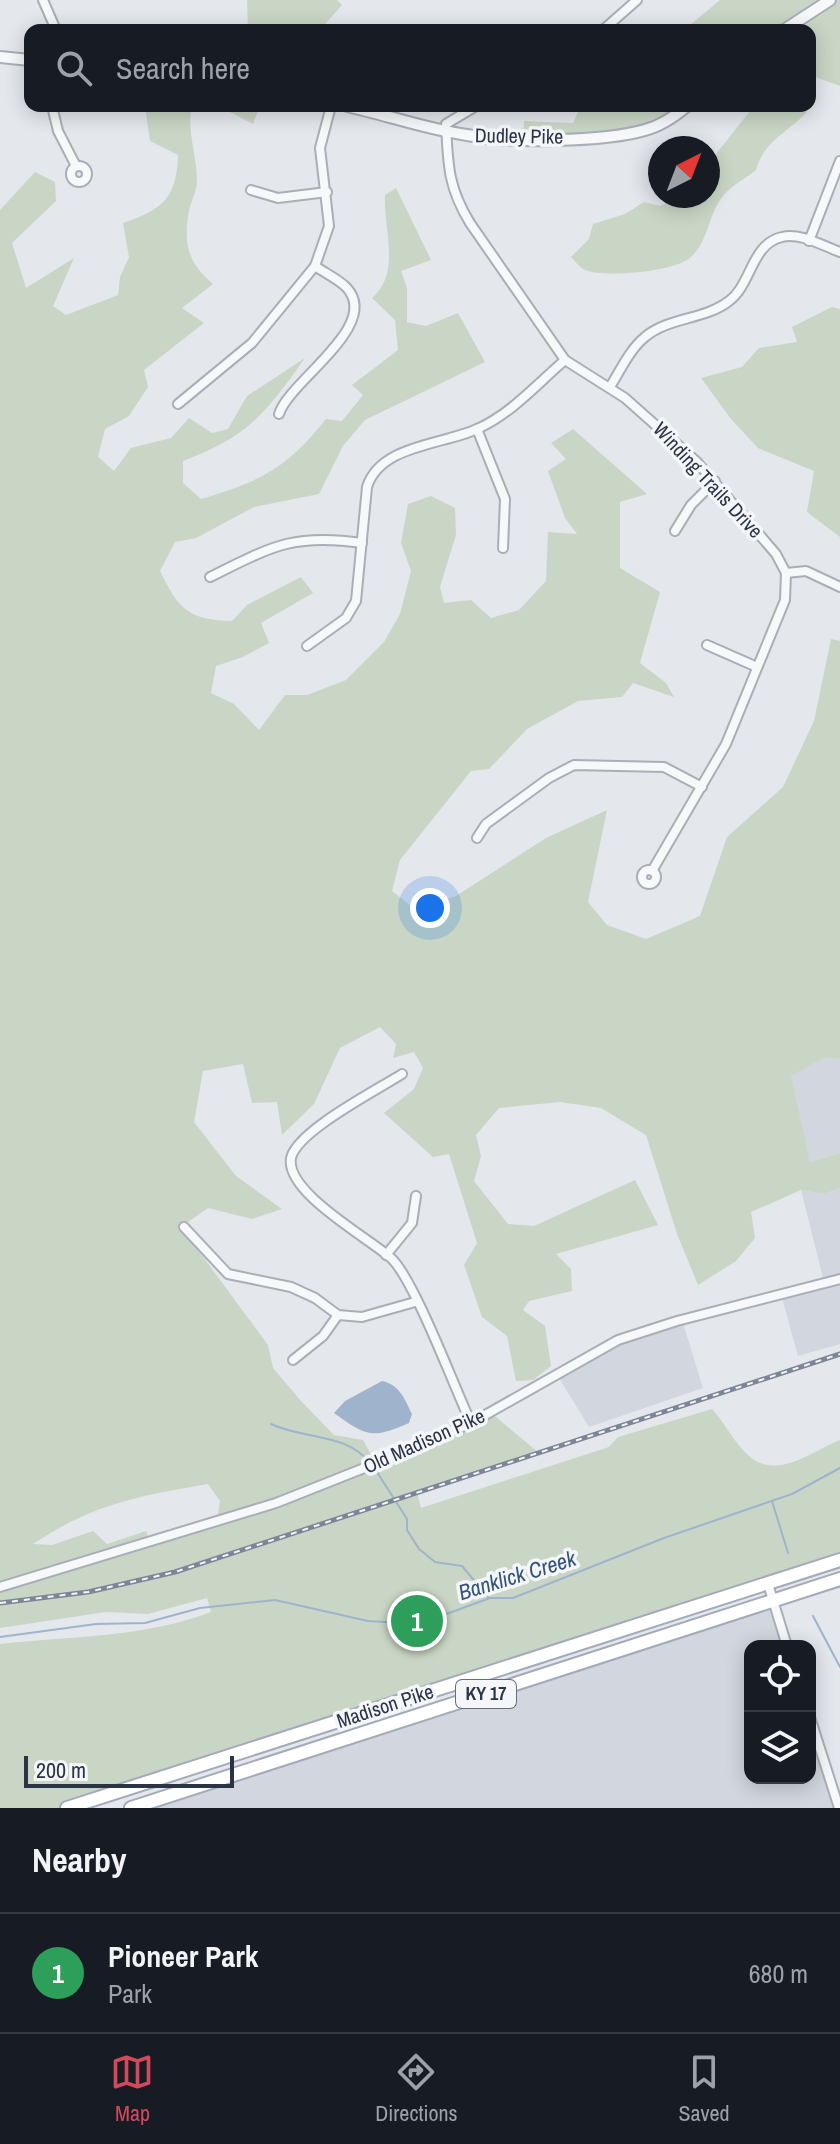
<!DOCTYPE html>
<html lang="en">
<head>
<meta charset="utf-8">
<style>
	body { margin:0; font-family:"Archivo Narrow",sans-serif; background:#242831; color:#f1f3f6 }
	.controls { position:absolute; right:24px; bottom:24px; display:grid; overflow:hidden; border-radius:16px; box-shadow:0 4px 20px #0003 }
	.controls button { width:72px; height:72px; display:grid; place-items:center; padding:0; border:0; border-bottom:2px solid #363941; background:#171b24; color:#f1f3f6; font:40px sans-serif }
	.compass { position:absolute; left:648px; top:136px; width:72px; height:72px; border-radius:50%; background:#171b24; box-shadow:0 4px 20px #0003; rotate:42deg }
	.scale { position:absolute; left:24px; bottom:20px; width:210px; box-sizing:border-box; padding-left:8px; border:4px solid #2b3445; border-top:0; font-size:22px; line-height:28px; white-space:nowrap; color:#2b3445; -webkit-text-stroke:6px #f4f6f9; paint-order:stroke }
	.you { position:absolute; left:430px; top:908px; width:28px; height:28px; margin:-20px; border:6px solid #fff; border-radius:50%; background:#1a73e8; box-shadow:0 0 0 12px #1a73e833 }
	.badge { display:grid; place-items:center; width:52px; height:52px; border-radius:50%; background:#d1495b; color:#fff; font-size:26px; font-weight:700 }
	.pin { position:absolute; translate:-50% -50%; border:4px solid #fff; box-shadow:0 2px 8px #0006 }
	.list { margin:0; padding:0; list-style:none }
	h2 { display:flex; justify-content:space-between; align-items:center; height:104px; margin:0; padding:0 32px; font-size:34px }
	h2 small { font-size:26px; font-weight:400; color:#9ea1a6 }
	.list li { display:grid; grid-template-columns:52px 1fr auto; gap:24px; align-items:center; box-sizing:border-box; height:120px; padding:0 32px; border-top:2px solid #363941 }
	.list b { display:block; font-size:30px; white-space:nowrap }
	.list p { margin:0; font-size:26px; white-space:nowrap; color:#9ea1a6 }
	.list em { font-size:26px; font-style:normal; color:#9ea1a6 }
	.icon { flex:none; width:44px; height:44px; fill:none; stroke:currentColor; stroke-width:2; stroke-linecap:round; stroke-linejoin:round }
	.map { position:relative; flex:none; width:840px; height:1808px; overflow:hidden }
	.search { position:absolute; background:#171b24; box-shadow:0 4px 20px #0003; left:24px; right:24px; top:24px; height:88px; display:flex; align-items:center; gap:20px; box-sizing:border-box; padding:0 28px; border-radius:16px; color:#9ea1a6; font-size:30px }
	.sheet { height:224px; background:#171b24 }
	nav { display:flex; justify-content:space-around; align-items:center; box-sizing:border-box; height:112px; border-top:2px solid #363941; background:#171b24; font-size:22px; color:#9ea1a6 }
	nav a { display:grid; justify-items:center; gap:4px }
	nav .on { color:#d1495b }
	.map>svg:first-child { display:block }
	.built { fill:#d2d6de }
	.green { fill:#c9d6c5; fill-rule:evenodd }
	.water { fill:#9fb4cc }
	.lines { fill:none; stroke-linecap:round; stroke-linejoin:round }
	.stream { stroke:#9fb4cc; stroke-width:2 }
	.minor-casing { stroke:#a9aeb7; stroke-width:12 }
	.tertiary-casing { stroke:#a9aeb7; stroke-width:14 }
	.primary-casing { stroke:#a3abb8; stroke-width:16 }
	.minor { stroke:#f7f8fa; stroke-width:8 }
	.tertiary { stroke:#f7f8fa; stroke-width:10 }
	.primary { stroke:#fff; stroke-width:12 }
	.rail-casing { stroke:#7d8696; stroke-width:5 }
	.rail { stroke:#f4f6f9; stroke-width:2; stroke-dasharray:6; stroke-linecap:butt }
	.labels { text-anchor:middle; stroke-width:7; stroke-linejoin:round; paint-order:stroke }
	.shield { fill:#f4f6f9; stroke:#676e7b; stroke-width:2 }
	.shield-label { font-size:18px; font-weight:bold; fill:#2b3445 }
	.street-label { font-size:20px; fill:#2b3445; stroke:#f4f6f9 }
	.water-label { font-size:22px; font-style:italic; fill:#34527a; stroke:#f4f6f9 }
</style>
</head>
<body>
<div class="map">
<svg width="840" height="1808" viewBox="0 0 840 1808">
	<rect width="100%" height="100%" fill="#e4e7ec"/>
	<g class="built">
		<polygon points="824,1058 840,1059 840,1153 810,1162 790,1076"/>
		<polygon points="840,1188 840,1344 798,1356 781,1294 824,1282 801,1190 824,1194"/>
		<polygon points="682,1320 703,1388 589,1427 556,1373 589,1354"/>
		<polygon points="773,1601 787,1646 750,1646 750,1778 810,1778 810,1717 839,1808 131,1808"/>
	</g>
	<g class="green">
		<polygon points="247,0 337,0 342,5 320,30 248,30"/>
		<polygon points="720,0 840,0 840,86 810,75 810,30 684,30"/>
		<path d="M145,106H192C186,131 197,154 197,181C197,191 191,201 189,211C183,244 188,263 213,284L182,308L204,323L144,370L148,387L129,416L105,429L98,457L114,471L131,448L171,438L189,418L212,433L228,429L247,396L305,358C265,414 249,436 183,461V483L201,499C261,481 286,469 326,419L342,421L363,395L352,385L398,350L395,320L372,298C402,272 383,230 385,195L396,188L431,260L401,271L407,288V322L426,326L458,313L485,362L365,420L343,446L319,494L254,507L196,538L175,542L160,571C179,610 189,620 232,621L247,605L301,577L313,593L261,623L269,643L243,657L216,666L211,693L234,704L259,730L285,695H307L346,680L384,642L400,614L411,571L401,543L408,504L431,496L455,508L456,535L440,587L444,603L471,600L491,618L519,610L546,581L548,532L577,534L565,518L548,471L566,459L551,443L573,429L647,494L620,502V568L660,592L640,663L666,683L674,697L633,683L622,697L578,701L527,729L489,769L471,771L400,860L392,891L415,909L456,896L546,838L607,810L588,902L607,925L646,939L700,916L727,837L783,787L814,721L831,639L840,641V1059L824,1058L791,1076L810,1162L840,1153V1188L824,1194L801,1190L751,1212L755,1238L736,1261L698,1285L677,1234L646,1135L601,1108L560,1102L499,1108L476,1135L481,1156L474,1181L508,1224L534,1226L635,1180L658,1225L556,1254L571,1269L572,1291L529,1301L523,1310L545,1326L551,1366L533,1380L516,1381L507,1336L482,1317L464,1265L477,1243L449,1154L433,1157L384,1113L414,1089L423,1068L414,1052L393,1058L396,1044L380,1027L340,1048L314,1104L282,1135L277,1102L252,1103L243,1064L203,1071L194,1122L236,1176L282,1209L252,1219L208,1208L181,1227L268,1345L273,1368L301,1401L334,1435L363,1440L376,1463L490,1412L539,1453L417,1493L421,1508L609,1447L618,1437L712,1409C724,1422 731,1437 743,1450C773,1484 806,1454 840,1440V1560L67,1808H0V1644C71,1636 143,1638 211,1612L207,1598L148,1614L106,1612L0,1628V210L35,172L55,182L56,201L12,243L26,288L74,258L53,306L66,315L118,295L120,277L129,257L123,223C161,210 177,199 178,155L150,141ZM208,1484L220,1501L217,1521L150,1541L146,1531L107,1544L93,1531L52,1545L33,1544C93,1504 138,1496 208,1484Z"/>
		<polygon points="206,106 260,106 253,124 228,111"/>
		<polygon points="581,106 687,106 645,130 523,138 524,121 573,123"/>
		<path d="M754,106H809V109C791,132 765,138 756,170C740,183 727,186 716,207C708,223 706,242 692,256C678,272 604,278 585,270C579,267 575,261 571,257L589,239L593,224L625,214L644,202L660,206L681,196H708V164Z"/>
		<polygon points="832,307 840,309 840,537 807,512 814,471 758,448 731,419 701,378 742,367 759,348 797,342 792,327"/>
	</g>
	<path class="water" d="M382,1381C400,1385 404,1398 412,1414L409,1423C372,1439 367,1437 334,1413L345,1401Z"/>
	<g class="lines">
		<g class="stream">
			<path d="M271,1424C305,1440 346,1432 371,1464"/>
			<polyline points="375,1469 407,1519 407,1530 419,1549 435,1562 462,1566 488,1597"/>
			<polyline points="772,1501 788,1553"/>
			<polyline points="813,1616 840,1667"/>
			<polyline points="0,1637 96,1624 145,1623 200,1608 275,1600 368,1621 419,1624 490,1598 513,1598 664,1538 792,1494 840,1468"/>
		</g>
		<g class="minor-casing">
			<g id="minor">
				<polyline points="43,0 56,30"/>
				<polyline points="603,30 637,0"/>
				<polyline points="52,106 58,131 76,166"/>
				<path d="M476,106L446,124C448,165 448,187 470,223L565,360L625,398L697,462L776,554L786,573L785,600L726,744L652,871"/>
				<circle cx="79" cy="174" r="8"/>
				<polyline points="251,190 278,198 327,192"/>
				<polyline points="809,241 840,161"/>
				<path d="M610,387C620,371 630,349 645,337C668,317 705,320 729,301C752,284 751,244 782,237C800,232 823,246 840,252"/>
				<polyline points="178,404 252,343 315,266 329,226 320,148 331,106"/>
				<path d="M279,414C289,381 383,325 346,287C338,279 325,273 315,266"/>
				<polyline points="477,429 505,499 503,548"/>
				<polyline points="675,531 691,505 715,481"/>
				<polyline points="786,573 806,571 840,587"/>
				<path d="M210,577C271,547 292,533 362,543"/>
				<polyline points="707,645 757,667"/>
				<path d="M307,646L346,618L356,601L367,487C380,445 442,445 477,429C510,415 538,383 565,360"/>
				<polyline points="477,838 486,824 549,778 574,765 664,767 702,787"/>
				<circle cx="649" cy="877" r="7"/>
				<path d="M402,1074C377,1090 297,1131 291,1158C285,1192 367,1237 391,1258C414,1279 455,1389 471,1423"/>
				<polyline points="184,1227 228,1274 291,1287 315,1298 338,1315 362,1317 415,1302"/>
				<polyline points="386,1255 412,1223 416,1196"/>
				<polyline points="293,1360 323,1336 338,1315"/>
				<polyline points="768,1584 787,1646"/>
				<polyline points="0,1587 276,1503 392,1457 471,1423 618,1340 677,1321 840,1279"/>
				<polyline points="810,1717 839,1808"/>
			</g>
		</g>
		<g class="tertiary-casing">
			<g id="tertiary">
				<polyline points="784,30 830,0"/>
				<polyline points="0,57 30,60"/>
				<path d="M347,106C387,115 426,129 467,135C510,143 603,142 645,130C661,126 674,117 687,106"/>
			</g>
		</g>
		<g class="primary-casing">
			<g id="primary">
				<polyline points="67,1808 840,1560"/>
				<polyline points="131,1808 840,1579"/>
			</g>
		</g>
		<use href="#minor" class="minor"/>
		<use href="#tertiary" class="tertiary"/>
		<use href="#primary" class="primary"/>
		<g class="rail-casing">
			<polyline id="rail" points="0,1603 88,1592 175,1572 840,1354"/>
		</g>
		<use href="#rail" class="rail"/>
	</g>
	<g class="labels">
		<rect class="shield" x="456" y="1680" width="60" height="28" rx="6"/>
		<g class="shield-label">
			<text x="486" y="1700">KY 17</text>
		</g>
		<g class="street-label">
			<text transform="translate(519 136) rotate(1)" y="7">Dudley Pike</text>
			<text transform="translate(708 480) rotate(47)" y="7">Winding Trails Drive</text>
			<text transform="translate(424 1441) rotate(-24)" y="7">Old Madison Pike</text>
			<text transform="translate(385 1706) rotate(-18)" y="7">Madison Pike</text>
		</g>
		<g class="water-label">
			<text transform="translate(517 1575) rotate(-17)" y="8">Banklick Creek</text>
		</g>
	</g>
</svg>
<div class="controls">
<button><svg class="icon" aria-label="locate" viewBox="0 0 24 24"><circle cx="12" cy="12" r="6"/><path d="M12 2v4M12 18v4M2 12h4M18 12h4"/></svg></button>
<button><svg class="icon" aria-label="layers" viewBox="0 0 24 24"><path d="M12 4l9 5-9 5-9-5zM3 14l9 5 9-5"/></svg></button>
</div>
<svg class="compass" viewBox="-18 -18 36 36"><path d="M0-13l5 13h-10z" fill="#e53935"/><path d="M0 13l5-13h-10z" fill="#9ea1a6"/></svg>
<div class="scale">200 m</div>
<div class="you"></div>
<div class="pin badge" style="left:417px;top:1621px;background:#2e9e5b">1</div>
<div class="search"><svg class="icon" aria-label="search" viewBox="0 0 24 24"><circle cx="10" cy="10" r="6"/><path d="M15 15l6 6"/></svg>Search here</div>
</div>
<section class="sheet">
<h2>Nearby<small></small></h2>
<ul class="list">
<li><span class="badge" style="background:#2e9e5b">1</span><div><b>Pioneer Park</b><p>Park</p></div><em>680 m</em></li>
</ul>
</section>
<nav>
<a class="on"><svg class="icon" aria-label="map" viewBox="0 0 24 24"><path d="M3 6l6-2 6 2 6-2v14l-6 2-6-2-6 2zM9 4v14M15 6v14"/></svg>Map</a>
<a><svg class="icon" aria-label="directions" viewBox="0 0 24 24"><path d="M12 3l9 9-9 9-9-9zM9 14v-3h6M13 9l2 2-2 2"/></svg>Directions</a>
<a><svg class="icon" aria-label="saved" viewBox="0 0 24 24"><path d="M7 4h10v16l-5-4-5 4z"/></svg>Saved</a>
</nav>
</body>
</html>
